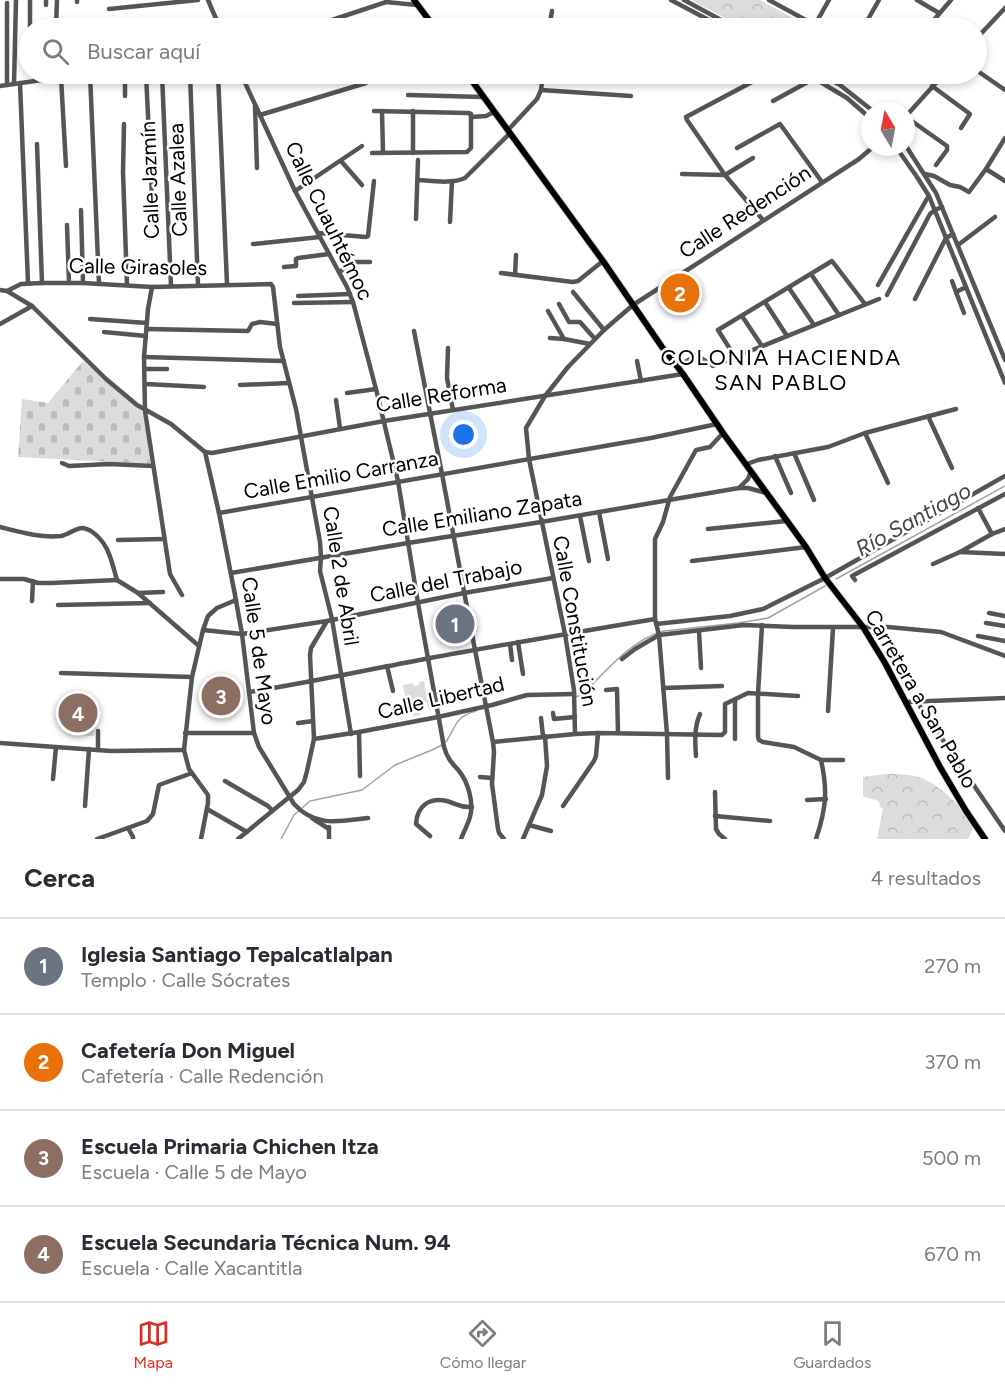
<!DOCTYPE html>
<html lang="es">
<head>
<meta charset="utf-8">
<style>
	body { margin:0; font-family:Figtree,sans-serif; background:#f2f2f3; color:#2b2b33 }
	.compass { position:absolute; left:861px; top:102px; width:54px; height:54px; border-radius:50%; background:#fff; box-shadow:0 3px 9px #0003; rotate:350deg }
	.you { position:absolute; left:464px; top:435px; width:21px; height:21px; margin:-15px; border:4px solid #fff; border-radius:50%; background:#1a73e8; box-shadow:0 0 0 9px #1a73e833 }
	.badge { display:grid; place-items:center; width:39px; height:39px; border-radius:50%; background:#d93025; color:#fff; font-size:20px; font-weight:700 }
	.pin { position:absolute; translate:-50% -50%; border:3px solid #fff; box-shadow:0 2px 6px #0006 }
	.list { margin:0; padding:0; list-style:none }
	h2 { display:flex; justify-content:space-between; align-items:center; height:78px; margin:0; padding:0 24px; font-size:26px }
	h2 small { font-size:20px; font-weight:400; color:#7c7c81 }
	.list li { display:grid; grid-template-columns:39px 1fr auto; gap:18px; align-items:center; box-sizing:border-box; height:96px; padding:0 24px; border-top:2px solid #e1e1e2 }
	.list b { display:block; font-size:22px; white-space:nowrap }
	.list p { margin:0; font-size:20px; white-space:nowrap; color:#7c7c81 }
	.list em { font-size:20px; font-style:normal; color:#7c7c81 }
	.icon { flex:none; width:33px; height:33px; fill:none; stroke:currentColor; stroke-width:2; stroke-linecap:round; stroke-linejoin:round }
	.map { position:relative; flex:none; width:1005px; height:839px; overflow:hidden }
	.search { position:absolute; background:#fff; box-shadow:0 3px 9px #0003; left:18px; right:18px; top:18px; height:66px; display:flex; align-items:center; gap:15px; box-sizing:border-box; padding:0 21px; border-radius:33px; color:#7c7c81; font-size:22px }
	.sheet { height:462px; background:#fff }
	nav { display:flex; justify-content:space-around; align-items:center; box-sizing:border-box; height:84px; border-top:2px solid #e1e1e2; background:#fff; font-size:16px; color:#7c7c81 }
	nav a { display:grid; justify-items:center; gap:3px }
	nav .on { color:#d93025 }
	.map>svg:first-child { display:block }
	.grass { fill:#dcdcdc }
	.forest { fill:url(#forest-crowns) }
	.cemetery { fill:url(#cemetery-stones) }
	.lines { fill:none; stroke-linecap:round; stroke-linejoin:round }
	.stream { stroke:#a3a3a3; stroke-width:1.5 }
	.major-casing { stroke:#dbdbdb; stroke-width:8 }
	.minor { stroke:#555; stroke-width:4.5 }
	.major { stroke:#000; stroke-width:6 }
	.labels { text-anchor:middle; stroke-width:5; stroke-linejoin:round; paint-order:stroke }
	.street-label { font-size:21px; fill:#000; stroke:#fff }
	.neighbourhood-label { font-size:22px; letter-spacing:1.5px; fill:#000; stroke:#fff }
	.water-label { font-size:22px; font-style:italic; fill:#444; stroke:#fff }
</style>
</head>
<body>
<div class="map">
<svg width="1005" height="839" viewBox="0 0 1005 839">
	<defs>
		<pattern id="forest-crowns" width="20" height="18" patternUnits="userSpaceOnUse" patternTransform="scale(1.5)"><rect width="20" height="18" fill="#dcdcdc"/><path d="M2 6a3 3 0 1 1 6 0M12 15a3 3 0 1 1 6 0" fill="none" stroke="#bbb"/></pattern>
		<pattern id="cemetery-stones" width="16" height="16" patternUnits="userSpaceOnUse" patternTransform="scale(1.5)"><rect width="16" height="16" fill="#dcdcdc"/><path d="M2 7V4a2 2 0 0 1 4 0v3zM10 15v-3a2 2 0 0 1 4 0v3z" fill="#bbb"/></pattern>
	</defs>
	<rect width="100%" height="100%" fill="#fff"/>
	<g class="grass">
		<polygon points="424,681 427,699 433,699 435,709 429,710 427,703 418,704 420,715 413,716 411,706 407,706 403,685 413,683 414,686 419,685 419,682"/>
		<polygon points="71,717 95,719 94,736 69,735"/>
	</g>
	<g class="forest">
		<polygon points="691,0 760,0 811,28 744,28"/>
		<path d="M885,774C895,774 905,774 915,776C939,782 960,806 974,826L968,839H877L883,809L880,807L879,802C875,798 868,799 863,796V777Z"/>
	</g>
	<polygon class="cemetery" points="83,361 145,414 150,464 18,457 22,399 48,403"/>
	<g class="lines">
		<g class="stream">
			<polyline points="836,579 1005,486"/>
			<path d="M575,697L582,695C605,672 632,639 664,631L738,623L768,618L825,586"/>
			<path d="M446,742C456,726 456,716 476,711"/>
			<polyline points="281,839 294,815 310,801 362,790 395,765 432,750 442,745"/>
		</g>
		<g class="major-casing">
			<g id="major">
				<polyline points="414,0 435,28"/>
				<polyline points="467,74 603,261 662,347 683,374 723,433 806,547 825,578 863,627 885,663 940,767 966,811 985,839"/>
			</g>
		</g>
		<g class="minor">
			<polyline points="208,0 220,28"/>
			<polyline points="671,0 724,28"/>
			<polyline points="684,0 736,28"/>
			<polyline points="769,0 815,25"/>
			<polyline points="917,0 939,13"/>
			<polyline points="77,2 77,0"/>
			<polyline points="386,2 417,5"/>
			<polyline points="46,5 46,0"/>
			<polyline points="109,9 198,0"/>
			<polyline points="30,28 30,0"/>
			<polyline points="56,28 57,0"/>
			<polyline points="86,28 87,22"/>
			<polyline points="308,28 386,2 388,0"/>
			<polyline points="549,28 552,11"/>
			<polyline points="813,28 829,0"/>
			<polyline points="863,28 879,0"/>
			<polyline points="927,28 951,0"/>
			<polyline points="976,39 1005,8"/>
			<polyline points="976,70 1005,90"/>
			<polyline points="90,74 99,284"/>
			<polyline points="125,74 125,96"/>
			<polyline points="146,74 152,197"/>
			<polyline points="162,74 171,286"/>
			<polyline points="190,74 198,285"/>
			<polyline points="218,74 227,284"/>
			<path d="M241,74L295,191L347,287L353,302L376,389L398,481L418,603L444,747C447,758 452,763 459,771C468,782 474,802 470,817C468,824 464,831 461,839"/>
			<polyline points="588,74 635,76"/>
			<polyline points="807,74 847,98 870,118"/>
			<polyline points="819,74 840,85 873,111"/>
			<polyline points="61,77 66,166"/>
			<polyline points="20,83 28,283"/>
			<polyline points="14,84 16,0"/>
			<polyline points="7,85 7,3"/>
			<polyline points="0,86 83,74"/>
			<polyline points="932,86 970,114 961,128"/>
			<polyline points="541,90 631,96"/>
			<polyline points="408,95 483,97"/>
			<polyline points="773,101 815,78"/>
			<polyline points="255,106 257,168"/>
			<polyline points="382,111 383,153"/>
			<polyline points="260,115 366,83"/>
			<polyline points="906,116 944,74"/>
			<polyline points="471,117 486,116 494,112"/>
			<polyline points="906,117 947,146 947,150 936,165"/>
			<polyline points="124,124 123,172 127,285"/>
			<polyline points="508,130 537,99 541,90 543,74"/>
			<polyline points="37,144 42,283"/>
			<polyline points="906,146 936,193 1005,360"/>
			<polyline points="896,147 917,177 929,196 1005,383"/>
			<polyline points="737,148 780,124 822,182"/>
			<polyline points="372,153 467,152 471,148 471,114 468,113 374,111"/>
			<polyline points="413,153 413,111"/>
			<polyline points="341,161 362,185"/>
			<polyline points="986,169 1005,181"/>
			<polyline points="682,174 725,175 753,158"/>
			<polyline points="925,174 934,176 950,185 960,187 969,192 986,169 1005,138"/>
			<path d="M418,180C433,181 452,184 465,178L510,133"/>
			<polyline points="295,191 362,146"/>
			<polyline points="81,210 83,283"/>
			<polyline points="416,219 418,160"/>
			<polyline points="763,220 725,175 687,120 686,117 767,74"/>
			<polyline points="450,222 452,181"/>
			<polyline points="67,225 69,283"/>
			<polyline points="318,233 366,237 368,236 374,181"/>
			<polyline points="253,244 320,237"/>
			<polyline points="958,245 995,217"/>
			<polyline points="284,267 296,266 296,259 298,258 329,254"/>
			<polyline points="339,272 348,267 353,262 370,262"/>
			<polyline points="501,273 573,282 578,281 603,261"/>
			<polyline points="811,274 839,315"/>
			<polyline points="515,275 516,255"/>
			<polyline points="952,281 956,292 966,287"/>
			<polyline points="878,285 928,197"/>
			<polyline points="152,287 148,309 144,357 145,411 170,574 182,595"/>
			<polyline points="789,288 814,325"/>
			<polyline points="0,290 7,291 32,306 106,379 137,405 171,424 205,452"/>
			<polyline points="7,291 21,284 42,283 83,283 152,287 271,284 273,287 280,347 296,409 320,542 321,557 320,571 332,619 351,734"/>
			<polyline points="573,292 604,330"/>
			<polyline points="956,292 964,313"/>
			<polyline points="887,295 930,214 935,210 942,207"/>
			<polyline points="298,296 350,294"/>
			<polyline points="915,299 946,238 953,234"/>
			<polyline points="765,302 787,336"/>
			<polyline points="294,303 353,302"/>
			<polyline points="559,304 569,322 580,322 595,339"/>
			<polyline points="548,311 564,339"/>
			<polyline points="742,316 762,346"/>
			<polyline points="90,319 147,323"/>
			<polyline points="0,324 32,306"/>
			<polyline points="147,329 248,331 252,324 260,322 277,324"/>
			<polyline points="414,331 442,474 475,650 493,742 494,752 492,784 498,829 499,833 504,839"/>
			<polyline points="104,332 146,336"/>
			<polyline points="550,338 564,339 590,344"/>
			<polyline points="448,348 447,378 453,410"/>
			<polyline points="144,357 284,361"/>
			<polyline points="735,357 718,330 832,261 865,304"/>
			<polyline points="637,361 641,381"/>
			<polyline points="677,367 697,355 713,366 879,299"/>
			<polyline points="145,369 167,369"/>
			<polyline points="145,384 204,387"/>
			<polyline points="240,385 289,383"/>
			<polyline points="347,393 376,389"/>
			<polyline points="336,400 340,428"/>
			<polyline points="928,416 952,468"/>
			<polyline points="723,433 710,447 696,450 670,497 663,522 655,539 655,619 659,635 744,625 793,627 888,627 941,632 1005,656"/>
			<polyline points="865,433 888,483"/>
			<polyline points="205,452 212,453 384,421 683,374"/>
			<path d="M205,452L219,513L235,595L242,634L254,733L259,747L294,804C316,828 340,821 368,818"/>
			<polyline points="794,453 814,500"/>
			<polyline points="775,456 791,493"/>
			<polyline points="62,463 69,466 109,464 153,466"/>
			<polyline points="747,464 758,460 828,447 865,433 956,409"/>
			<polyline points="739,488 748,479 751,471"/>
			<polyline points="978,508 992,534"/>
			<polyline points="599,512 608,559"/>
			<polyline points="219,513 651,438 717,424"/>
			<polyline points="580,516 589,561"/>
			<path d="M0,527C20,532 40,538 61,536C68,535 76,528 82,528C85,528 89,530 91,531C109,543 111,560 117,580L138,593L199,646"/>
			<polyline points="708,529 786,521"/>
			<polyline points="118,540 164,539"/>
			<polyline points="960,552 1005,554"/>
			<polyline points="692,561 806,547"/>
			<polyline points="933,564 960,552 992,534 1005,529"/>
			<polyline points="231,573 408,543 541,522 739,488 748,488 766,493"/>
			<polyline points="0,579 24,579 38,583 51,583 117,580"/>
			<polyline points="855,580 852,576 1005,494"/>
			<polyline points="138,593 163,592"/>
			<polyline points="32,601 33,581"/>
			<polyline points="58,605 150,603"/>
			<polyline points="989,613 1005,616"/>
			<polyline points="986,623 1005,626"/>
			<polyline points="656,624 730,616 763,609 825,578 1005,476"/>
			<path d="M762,625L758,694V737L759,740L763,742L794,747L821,760C828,791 826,809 816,839"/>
			<polyline points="203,630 242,634 327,621 464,593 553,578"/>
			<polyline points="699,631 701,668"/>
			<polyline points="978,636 1005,641"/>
			<polyline points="518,642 523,674"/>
			<polyline points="510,644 512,660"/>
			<polyline points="622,659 635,649 659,635 667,734 668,778"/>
			<polyline points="387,666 393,691"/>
			<polyline points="61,673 192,677"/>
			<polyline points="663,688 722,686"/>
			<polyline points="606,690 617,689 618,733"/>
			<path d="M249,692C308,683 366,670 425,659C501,645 578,632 655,619"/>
			<polyline points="735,700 735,739"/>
			<polyline points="906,702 1005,698"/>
			<polyline points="917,702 1005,831"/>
			<polyline points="828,711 833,628"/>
			<polyline points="553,713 554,719 575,717"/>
			<polyline points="541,718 543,736"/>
			<polyline points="298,723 313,721"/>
			<polyline points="98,731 98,750"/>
			<polyline points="359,732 360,776"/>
			<polyline points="185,733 254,733"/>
			<polyline points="575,734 574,690 565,634 529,459 526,428 545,396 568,367 604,330 633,305 859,159 873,147"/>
			<polyline points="314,739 359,732 438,717 492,705 527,695 574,694"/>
			<polyline points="493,742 575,734 598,733 722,735 725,732 725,704 748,693 798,696"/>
			<polyline points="0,743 111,751 184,750"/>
			<path d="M696,756C695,741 694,728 700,714"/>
			<polyline points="821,760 843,760"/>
			<polyline points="480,777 492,778"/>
			<polyline points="53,779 56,747"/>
			<polyline points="225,781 268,806 272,810"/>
			<polyline points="715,792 716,829 719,834 725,839"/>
			<polyline points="807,800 826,799"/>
			<polyline points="85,806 89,749"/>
			<polyline points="563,806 594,761 596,756 598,733"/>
			<polyline points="207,809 247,832"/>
			<polyline points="715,816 770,821"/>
			<polyline points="312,818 329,829"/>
			<polyline points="529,825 551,831"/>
			<polyline points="128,828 133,837 133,839"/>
			<path d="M430,836L416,824C417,806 429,797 447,801C457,804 460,808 472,807"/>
			<polyline points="97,839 147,821 153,814 159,785 192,773"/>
			<polyline points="201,839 208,803 208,795 189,769 184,750 192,677 203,630 208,616 217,608 236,600"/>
			<polyline points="238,839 298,790 304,782 307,771 314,739 310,655 311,648 327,621"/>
			<polyline points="329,839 329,827"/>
			<polyline points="523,839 542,795 547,766 545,736"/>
		</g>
		<use href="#major" class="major"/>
	</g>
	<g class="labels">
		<g class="street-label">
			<text transform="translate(150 180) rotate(-92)" y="7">Calle Jazmín</text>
			<text transform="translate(178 180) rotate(-92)" y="7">Calle Azalea</text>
			<text transform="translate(745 212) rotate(-33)" y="7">Calle Redención</text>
			<text transform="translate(329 221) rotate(64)" y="7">Calle Cuauhtémoc</text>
			<text transform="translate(138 267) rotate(1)" y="7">Calle Girasoles</text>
			<text transform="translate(441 395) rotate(-9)" y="7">Calle Reforma</text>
			<text transform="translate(341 475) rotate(-10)" y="7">Calle Emilio Carranza</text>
			<text transform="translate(482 514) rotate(-9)" y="7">Calle Emiliano Zapata</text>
			<text transform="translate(341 576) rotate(81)" y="7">Calle 2 de Abril</text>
			<text transform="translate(446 581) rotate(-11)" y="7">Calle del Trabajo</text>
			<text transform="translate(575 621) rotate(80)" y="7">Calle Constitución</text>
			<text transform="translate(259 651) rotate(82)" y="7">Calle 5 de Mayo</text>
			<text transform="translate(441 698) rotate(-13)" y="7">Calle Libertad</text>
			<text transform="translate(921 699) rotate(60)" y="7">Carretera a San Pablo</text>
		</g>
		<g class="neighbourhood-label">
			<text x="781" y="365">COLONIA HACIENDA<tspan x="781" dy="25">SAN PABLO</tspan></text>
		</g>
		<g class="water-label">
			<text transform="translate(913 519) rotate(-29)" y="8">Río Santiago</text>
		</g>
	</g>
</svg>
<svg class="compass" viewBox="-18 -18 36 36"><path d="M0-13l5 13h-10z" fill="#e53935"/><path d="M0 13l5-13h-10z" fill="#7c7c81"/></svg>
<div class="you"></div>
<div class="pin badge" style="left:455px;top:624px;background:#6b7280">1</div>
<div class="pin badge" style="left:680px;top:293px;background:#e8710a">2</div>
<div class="pin badge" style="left:221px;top:696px;background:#8d6e63">3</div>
<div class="pin badge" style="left:78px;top:713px;background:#8d6e63">4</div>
<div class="search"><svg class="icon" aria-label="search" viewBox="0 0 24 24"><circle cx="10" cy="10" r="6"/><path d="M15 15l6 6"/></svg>Buscar aquí</div>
</div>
<section class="sheet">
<h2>Cerca<small>4 resultados</small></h2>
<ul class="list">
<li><span class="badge" style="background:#6b7280">1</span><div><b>Iglesia Santiago Tepalcatlalpan</b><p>Templo · Calle Sócrates</p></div><em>270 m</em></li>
<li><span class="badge" style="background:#e8710a">2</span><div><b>Cafetería Don Miguel</b><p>Cafetería · Calle Redención</p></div><em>370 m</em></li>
<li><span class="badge" style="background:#8d6e63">3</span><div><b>Escuela Primaria Chichen Itza</b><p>Escuela · Calle 5 de Mayo</p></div><em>500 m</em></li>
<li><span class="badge" style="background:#8d6e63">4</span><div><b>Escuela Secundaria Técnica Num. 94</b><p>Escuela · Calle Xacantitla</p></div><em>670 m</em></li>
</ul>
</section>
<nav>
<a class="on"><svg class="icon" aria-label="map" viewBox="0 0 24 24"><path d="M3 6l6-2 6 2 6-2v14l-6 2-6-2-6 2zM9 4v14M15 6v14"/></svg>Mapa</a>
<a><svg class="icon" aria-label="directions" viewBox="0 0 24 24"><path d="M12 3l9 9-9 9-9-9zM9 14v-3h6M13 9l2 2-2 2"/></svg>Cómo llegar</a>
<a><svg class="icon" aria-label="saved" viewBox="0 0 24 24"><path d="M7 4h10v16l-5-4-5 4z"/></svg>Guardados</a>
</nav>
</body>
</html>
